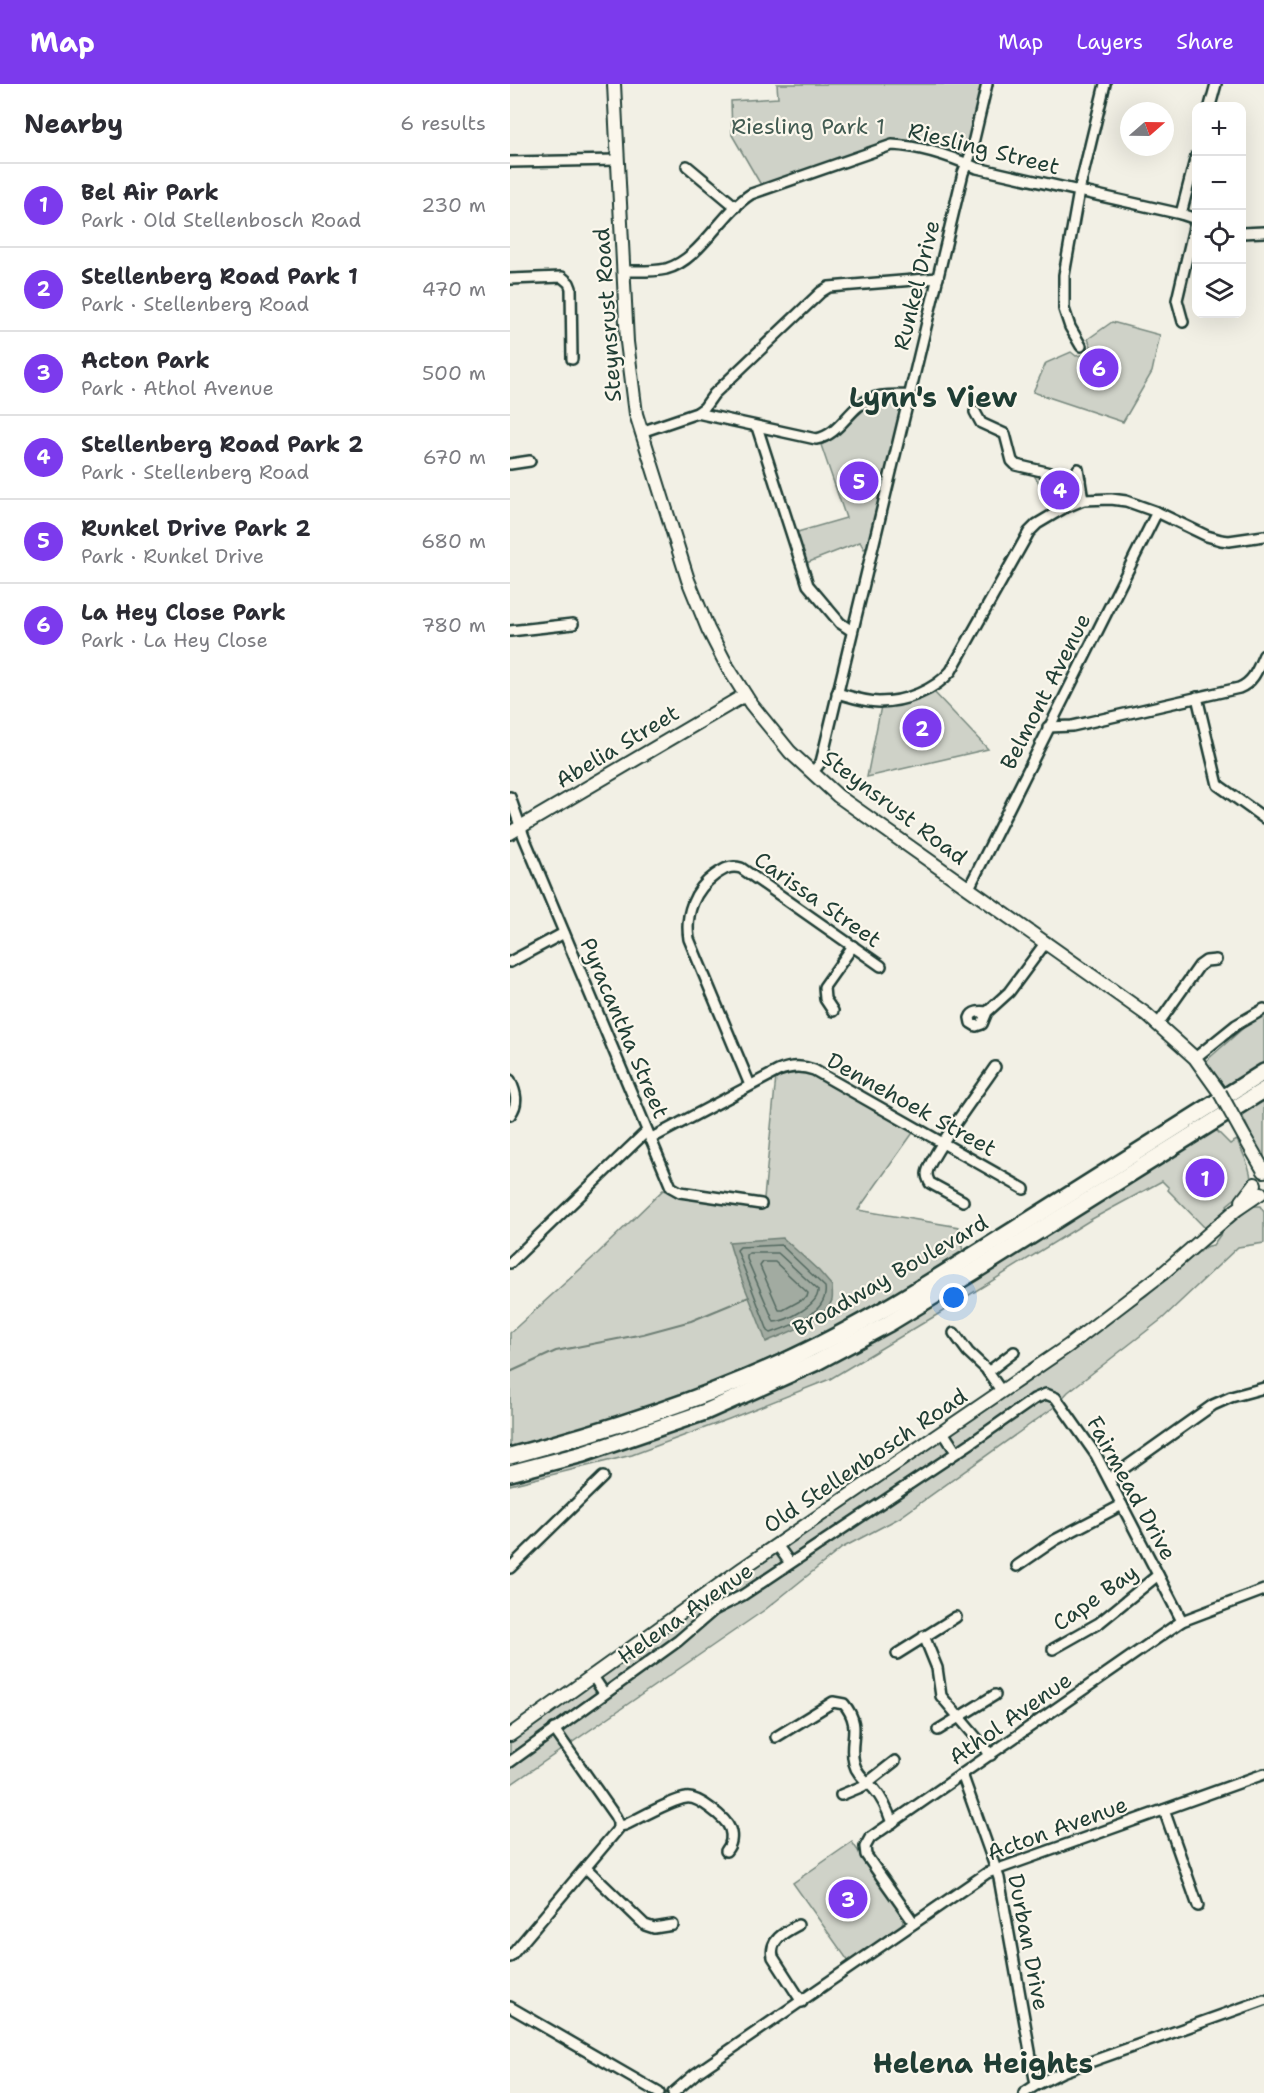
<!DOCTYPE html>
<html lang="en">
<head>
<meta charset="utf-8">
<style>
	body { margin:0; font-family:"Shantell Sans",sans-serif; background:#f2f2f3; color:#2b2b33 }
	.controls { position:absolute; right:18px; top:18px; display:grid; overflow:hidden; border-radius:12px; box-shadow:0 6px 24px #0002 }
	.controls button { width:54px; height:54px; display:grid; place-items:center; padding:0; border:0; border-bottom:2px solid #e1e1e2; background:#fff; color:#2b2b33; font:30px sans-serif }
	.compass { position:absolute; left:610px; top:18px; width:54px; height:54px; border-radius:50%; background:#fff; box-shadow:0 6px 24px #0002; rotate:70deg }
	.you { position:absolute; left:444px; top:1214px; width:21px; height:21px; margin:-15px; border:4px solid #fff; border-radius:50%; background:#1a73e8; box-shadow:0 0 0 9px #1a73e833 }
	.badge { display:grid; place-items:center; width:39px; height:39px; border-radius:50%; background:#7c3aed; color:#fff; font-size:20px; font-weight:700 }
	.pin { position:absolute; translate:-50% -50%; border:3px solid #fff; box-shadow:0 2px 6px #0006 }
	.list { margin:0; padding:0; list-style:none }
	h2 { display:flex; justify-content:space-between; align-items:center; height:78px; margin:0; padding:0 24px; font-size:26px }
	h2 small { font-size:20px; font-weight:400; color:#7c7c81 }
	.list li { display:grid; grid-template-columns:39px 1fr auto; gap:18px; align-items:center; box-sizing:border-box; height:84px; padding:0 24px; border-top:2px solid #e1e1e2 }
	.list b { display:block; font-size:22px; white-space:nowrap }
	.list p { margin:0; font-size:20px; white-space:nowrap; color:#7c7c81 }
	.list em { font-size:20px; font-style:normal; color:#7c7c81 }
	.icon { flex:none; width:33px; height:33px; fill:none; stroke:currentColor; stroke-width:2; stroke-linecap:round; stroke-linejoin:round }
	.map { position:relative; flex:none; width:754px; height:2009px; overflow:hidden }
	header { display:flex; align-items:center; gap:36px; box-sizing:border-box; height:84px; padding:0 30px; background:#7c3aed; color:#fff }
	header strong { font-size:28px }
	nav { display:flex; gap:33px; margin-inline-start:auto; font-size:21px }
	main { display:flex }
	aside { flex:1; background:#fff }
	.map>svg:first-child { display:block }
	.green { fill:#cfd2c8; stroke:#77887e; stroke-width:1.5 }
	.water { fill:#a2aba1; stroke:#6e7f75; stroke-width:1.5 }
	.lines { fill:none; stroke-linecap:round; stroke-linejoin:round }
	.shore { stroke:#536960; stroke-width:1.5 }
	.stream { stroke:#6e7f75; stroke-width:2 }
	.minor-casing { stroke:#1f3d34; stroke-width:14 }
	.tertiary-casing { stroke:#1f3d34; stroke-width:16 }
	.primary-casing { stroke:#1f3d34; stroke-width:20 }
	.minor { stroke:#fbf7ec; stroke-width:9 }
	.tertiary { stroke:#fbf7ec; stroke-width:12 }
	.primary { stroke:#fbf7ec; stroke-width:15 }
	.tertiary-bridge-casing { stroke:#1f3d34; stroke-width:16; stroke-linecap:butt }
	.tertiary-bridge { stroke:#fbf7ec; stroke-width:12 }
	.labels { text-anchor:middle; stroke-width:4.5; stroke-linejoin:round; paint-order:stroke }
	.park-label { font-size:22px; fill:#425b52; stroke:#fbf7ec }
	.street-label { font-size:22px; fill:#1f3d34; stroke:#fbf7ec }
	.district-label { font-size:28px; font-weight:bold; fill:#1f3d34; stroke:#fbf7ec }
</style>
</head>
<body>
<header>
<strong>Map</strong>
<nav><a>Map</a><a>Layers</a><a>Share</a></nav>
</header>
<main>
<aside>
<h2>Nearby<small>6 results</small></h2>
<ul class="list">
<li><span class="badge">1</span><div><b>Bel Air Park</b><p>Park · Old Stellenbosch Road</p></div><em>230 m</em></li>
<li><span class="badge">2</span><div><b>Stellenberg Road Park 1</b><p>Park · Stellenberg Road</p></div><em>470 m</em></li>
<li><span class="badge">3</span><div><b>Acton Park</b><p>Park · Athol Avenue</p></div><em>500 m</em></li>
<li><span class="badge">4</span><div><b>Stellenberg Road Park 2</b><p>Park · Stellenberg Road</p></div><em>670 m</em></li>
<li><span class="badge">5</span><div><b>Runkel Drive Park 2</b><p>Park · Runkel Drive</p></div><em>680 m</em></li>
<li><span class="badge">6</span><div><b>La Hey Close Park</b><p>Park · La Hey Close</p></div><em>780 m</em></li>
</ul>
</aside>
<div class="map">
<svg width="754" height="2009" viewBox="0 0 754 2009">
	<rect width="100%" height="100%" fill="#f2f0e5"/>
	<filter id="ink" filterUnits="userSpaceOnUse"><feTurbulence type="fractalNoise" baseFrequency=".0167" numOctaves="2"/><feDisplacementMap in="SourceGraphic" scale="12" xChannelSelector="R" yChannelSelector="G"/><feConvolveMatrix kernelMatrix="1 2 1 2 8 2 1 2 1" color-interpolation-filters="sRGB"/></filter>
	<g filter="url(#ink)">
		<g class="green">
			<polygon points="267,0 472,0 457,61 455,68 451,71 391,57 377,57 251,101 222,51 221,17 268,14"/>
			<polygon points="602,238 650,251 642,288 613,338 523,308 536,279 561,268 566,272 576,270 581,262 578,255"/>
			<polygon points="383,317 389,320 391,327 358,463 354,465 350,458 294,480 284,449 336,434 311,361 319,357 357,321"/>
			<path d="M524,388L565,399C571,414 555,418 545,423L525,393Z"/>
			<polygon points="424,608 478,665 357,693 371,622 383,621"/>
			<polygon points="754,931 754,978 714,1003 702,986 700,987 697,982 697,976 739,939"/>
			<polygon points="277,987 298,987 405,1046 348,1126 449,1143 453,1169 382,1213 325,1244 193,1305 106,1336 0,1365 0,1249 88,1169 153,1106 163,1110 253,1124 266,993"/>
			<polygon points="754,1015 754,1078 731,1029"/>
			<path d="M706,1046L720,1060L727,1056C731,1066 746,1092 739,1102C734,1109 724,1115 717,1121L719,1123L695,1144L658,1106L659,1104L652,1097L582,1135L430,1229L320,1295L219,1335L122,1371L0,1401V1395C85,1369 172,1346 253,1311C320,1283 383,1245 445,1208C533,1155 619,1100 706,1046Z"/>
			<polygon points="742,1122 750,1122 754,1128 754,1159 728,1163 652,1235 558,1308 543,1324 389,1434 332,1464 256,1525 0,1701 0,1657 278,1459 636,1212 688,1166 690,1168 695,1163 703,1161 713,1147"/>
			<polygon points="342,1758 392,1831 393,1837 391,1842 339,1878 283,1799"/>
		</g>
		<path class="water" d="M273,1154L309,1187L322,1202C322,1206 323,1212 322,1216C316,1236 274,1250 256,1258C245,1224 228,1192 219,1158Z"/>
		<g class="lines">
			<g class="shore">
				<path d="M271,1161L315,1203C319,1229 281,1242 261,1249L258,1247L227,1166L230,1163Z"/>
				<path d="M239,1169H268L308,1206C309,1221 277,1237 264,1238L237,1175V1171Z"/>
				<polygon points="253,1178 265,1178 298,1209 297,1213 273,1226 269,1226 250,1182"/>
			</g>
			<polyline class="stream" points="0,1288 46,1267 133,1250 181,1237 239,1213"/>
			<g class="minor-casing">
				<g id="minor">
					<polyline points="700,22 706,0"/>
					<polyline points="0,78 108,76"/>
					<polyline points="177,82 226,123"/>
					<polyline points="671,130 686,72"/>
					<polyline points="732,149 754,148"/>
					<path d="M113,187C127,187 142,188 156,185C190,176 211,129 241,110L382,61C410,62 442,73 467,84L671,130L686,135"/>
					<polyline points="0,195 52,193 59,199 61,204 62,275"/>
					<polyline points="673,238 667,216 686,135"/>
					<polyline points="571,262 560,243 554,225 554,191 569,107 595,0"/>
					<polyline points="465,328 471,339 495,350 502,377 506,381 570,396"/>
					<path d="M187,329L306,355C330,351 339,323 360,315C372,310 387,312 399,311"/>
					<polyline points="247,343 298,501 330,539 342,547"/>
					<polyline points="131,348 187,329 194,324 204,310 311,208 319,203 428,194"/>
					<polyline points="0,380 20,377"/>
					<polyline points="568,385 573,416"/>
					<polyline points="0,547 63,540"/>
					<path d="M327,609C341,613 355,618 369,618C395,618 425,606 441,587L519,448L527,440L554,424L573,416L601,415L616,417L647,428L697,452L711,456L719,457L754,452"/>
					<polyline points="687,613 708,701 754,734"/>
					<path d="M538,643L562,642L729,604C744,598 748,584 754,571"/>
					<polyline points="302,689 311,678 313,670 453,89 460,72 477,0"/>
					<polyline points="0,713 14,753 161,1103 170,1108 251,1120"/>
					<polyline points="459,804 647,428"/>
					<polyline points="0,878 54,849"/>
					<polyline points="323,927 315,915 314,903 343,862"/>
					<path d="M477,928C471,927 462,927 460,934L461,939L466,942L472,940L477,928L499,908L536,858"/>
					<polyline points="648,940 689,882 696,877 706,876"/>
					<polyline points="685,974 726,941 754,925"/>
					<path d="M0,996C6,1009 9,1019 0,1031"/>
					<path d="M240,1001L179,855C175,830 184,806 205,791C214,785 220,781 231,784L371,882"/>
					<path d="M140,1055L268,987C280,982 291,981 304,986L514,1105"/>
					<path d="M453,1117L420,1099C418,1095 417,1094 417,1090C417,1075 474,1000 485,983"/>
					<polyline points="0,1179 137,1047"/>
					<polyline points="444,1249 458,1268 476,1285 492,1308"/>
					<polyline points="478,1288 504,1268"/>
					<polyline points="433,1348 446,1368"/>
					<polyline points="599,1395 703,1321 721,1313 754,1304"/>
					<polyline points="267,1461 280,1479"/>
					<polyline points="507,1482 545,1456 612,1421"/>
					<polyline points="0,1484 93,1393"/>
					<polyline points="414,1552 427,1584 431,1612 481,1671"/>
					<polyline points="543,1565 589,1539 648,1491"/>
					<polyline points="387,1570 446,1533"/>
					<polyline points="82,1591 94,1609"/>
					<polyline points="428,1646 485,1611"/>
					<path d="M266,1653L323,1618L334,1620C353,1643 338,1656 344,1679C347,1691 357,1697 364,1705C373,1715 378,1727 382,1739"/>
					<polyline points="0,1678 168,1557 204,1526 233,1511 461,1359 524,1315 536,1310 546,1314 586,1371 672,1537"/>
					<polyline points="452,1690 489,1794 526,2001"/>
					<polyline points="331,1711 353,1702 385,1677"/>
					<polyline points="654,1726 688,1822"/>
					<path d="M109,1742L115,1741C130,1734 161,1716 176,1714C188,1712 216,1734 220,1745C223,1754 221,1761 216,1767"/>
					<polyline points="76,1784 135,1841 144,1844 163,1841"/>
					<polyline points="404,1839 356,1771 355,1763 360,1754 672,1537 754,1506"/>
					<path d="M288,1841C275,1848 259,1856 263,1873L292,1918"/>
					<polyline points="0,1873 108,1745 108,1738 105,1732 44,1645"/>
					<polyline points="0,1923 149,2009"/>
					<polyline points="163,2009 185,1990 477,1789 754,1690"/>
					<polyline points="514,2009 526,2001 552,1988 754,1916"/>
				</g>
			</g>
			<g class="tertiary-casing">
				<g id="tertiary">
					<polyline points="104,0 117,258 126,330 178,496 198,545 217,582 241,620 280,668 328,712 636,930 685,974 710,1009"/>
					<polyline points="0,749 235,611"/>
					<polyline points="735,1054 754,1087"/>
					<polyline points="732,1117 745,1100"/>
					<polyline points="0,1651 233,1484 558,1262 652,1190 726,1126 751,1109"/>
				</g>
			</g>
			<g class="primary-casing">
				<g id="primary">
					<path d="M0,1372C94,1347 185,1318 273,1278C354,1241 430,1192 505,1145C588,1093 671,1041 754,988"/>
					<polyline points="0,1389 73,1370 195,1328 307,1278 378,1240 465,1187 754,1006"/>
				</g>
			</g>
			<use href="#minor" class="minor"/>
			<use href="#tertiary" class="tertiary"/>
			<use href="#primary" class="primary"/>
			<g class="tertiary-bridge-casing">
				<polyline id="tertiary-bridge" points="710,1009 735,1054"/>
			</g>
			<use href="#tertiary-bridge" class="tertiary-bridge"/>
		</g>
	</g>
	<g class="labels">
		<g class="park-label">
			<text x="298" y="50">Riesling Park 1</text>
		</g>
		<g class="street-label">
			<text transform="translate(474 64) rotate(14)" y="8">Riesling Street</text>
			<text transform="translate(406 201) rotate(-76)" y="8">Runkel Drive</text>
			<text transform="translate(97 231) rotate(-94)" y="8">Steynsrust Road</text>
			<text transform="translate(535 607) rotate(-63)" y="8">Belmont Avenue</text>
			<text transform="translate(107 662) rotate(-31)" y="8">Abelia Street</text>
			<text transform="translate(385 723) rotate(37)" y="8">Steynsrust Road</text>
			<text transform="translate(308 815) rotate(35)" y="8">Carissa Street</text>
			<text transform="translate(115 944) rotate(67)" y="8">Pyracantha Street</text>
			<text transform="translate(402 1020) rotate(29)" y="8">Dennehoek Street</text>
			<text transform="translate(380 1191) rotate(-30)" y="8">Broadway Boulevard</text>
			<text transform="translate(355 1376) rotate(-34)" y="8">Old Stellenbosch Road</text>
			<text transform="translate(622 1404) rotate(61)" y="8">Fairmead Drive</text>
			<text transform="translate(585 1513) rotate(-35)" y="8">Cape Bay</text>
			<text transform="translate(175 1529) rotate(-35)" y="8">Helena Avenue</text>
			<text transform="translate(500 1634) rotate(-35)" y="8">Athol Avenue</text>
			<text transform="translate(547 1744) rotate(-20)" y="8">Acton Avenue</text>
			<text transform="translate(519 1858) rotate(79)" y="8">Durban Drive</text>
		</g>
		<g class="district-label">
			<text x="423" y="323">Lynn's View</text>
			<text x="473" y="1989">Helena Heights</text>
		</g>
	</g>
</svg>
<div class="controls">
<button>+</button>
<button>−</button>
<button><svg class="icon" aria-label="locate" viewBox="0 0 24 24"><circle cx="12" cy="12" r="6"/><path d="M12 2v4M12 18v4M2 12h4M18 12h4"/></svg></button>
<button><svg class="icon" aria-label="layers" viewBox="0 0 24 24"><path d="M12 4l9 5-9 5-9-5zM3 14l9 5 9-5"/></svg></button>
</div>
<svg class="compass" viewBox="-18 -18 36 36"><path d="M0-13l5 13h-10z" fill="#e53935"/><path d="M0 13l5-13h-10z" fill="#7c7c81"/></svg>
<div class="you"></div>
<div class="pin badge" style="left:695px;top:1094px">1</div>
<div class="pin badge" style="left:412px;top:644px">2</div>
<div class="pin badge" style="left:338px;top:1815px">3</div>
<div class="pin badge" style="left:550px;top:406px">4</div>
<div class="pin badge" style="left:349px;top:397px">5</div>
<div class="pin badge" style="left:589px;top:284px">6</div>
</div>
</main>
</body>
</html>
